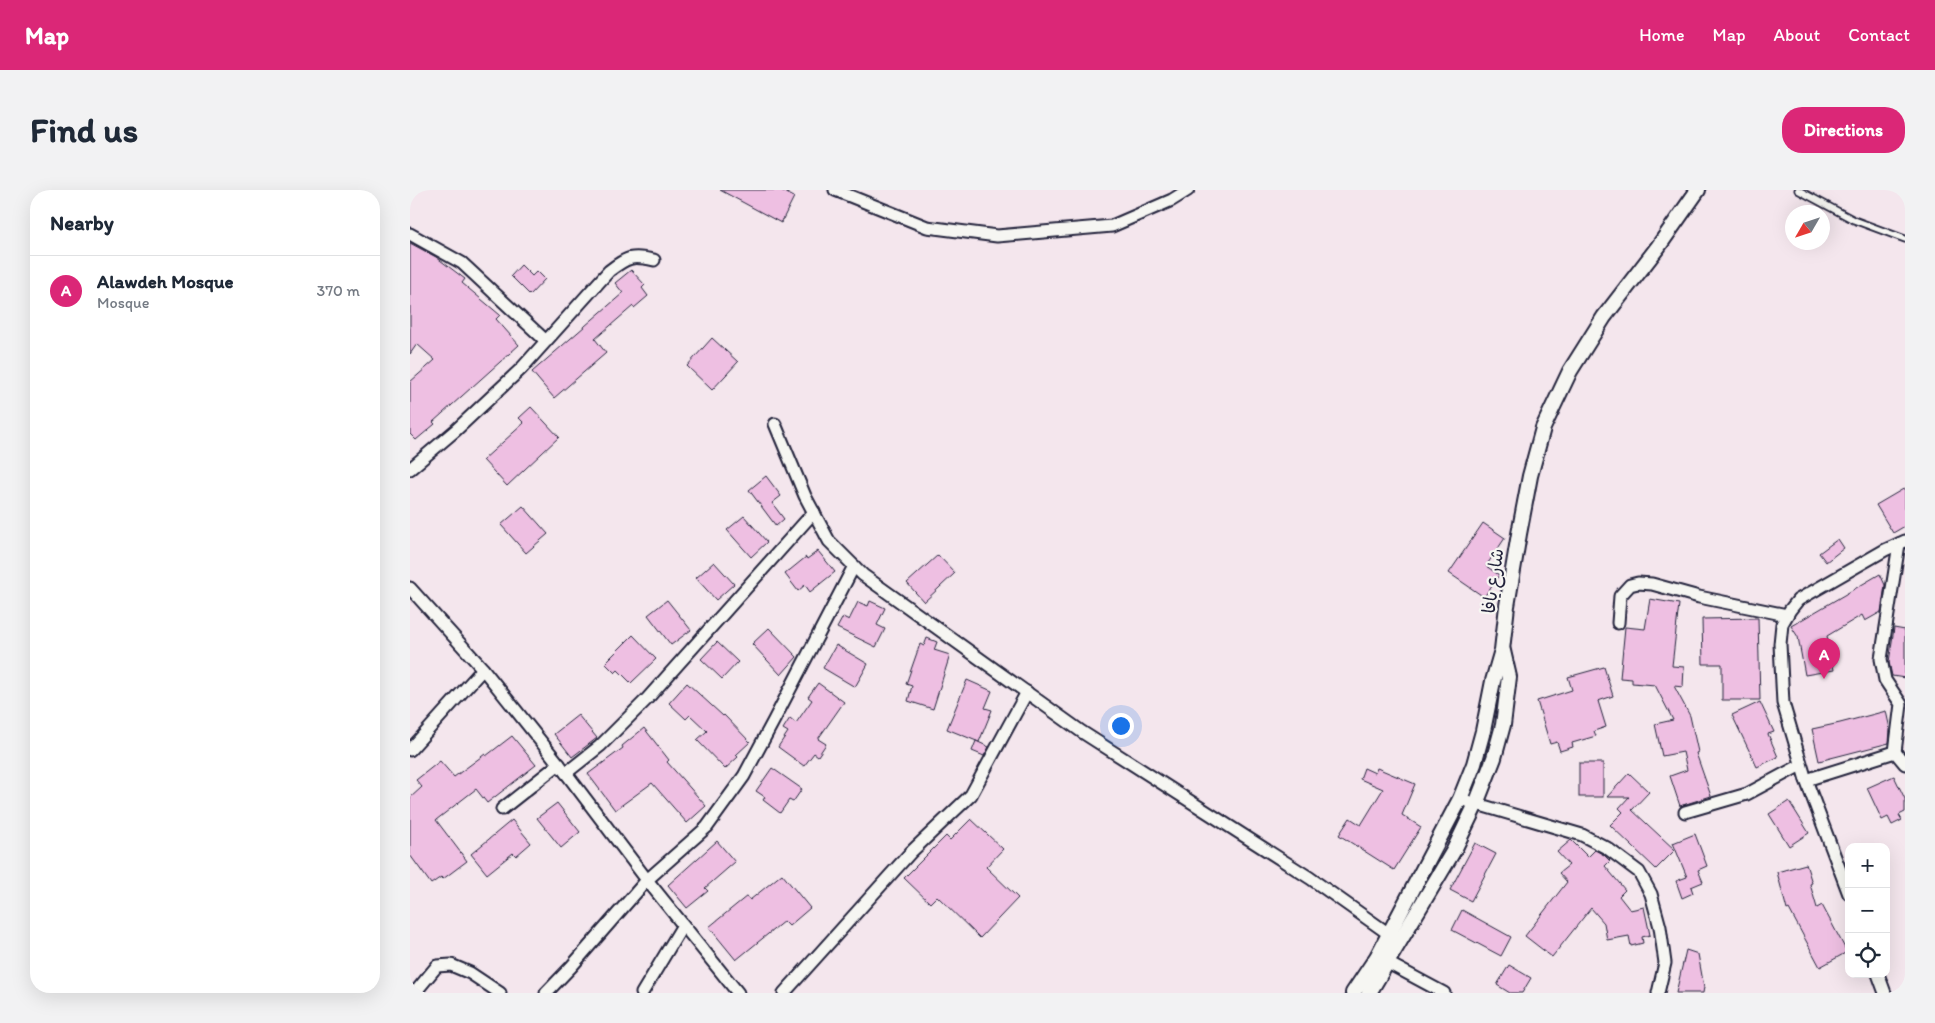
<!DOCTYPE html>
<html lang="en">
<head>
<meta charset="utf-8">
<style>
	body { margin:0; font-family:Itim,"Playpen Sans Arabic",sans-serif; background:#f2f2f3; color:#1f2937 }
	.controls { position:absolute; right:15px; bottom:15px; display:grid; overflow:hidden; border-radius:10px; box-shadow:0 5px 20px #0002 }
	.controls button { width:45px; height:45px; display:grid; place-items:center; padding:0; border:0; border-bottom:1px solid #e0e1e3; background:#fff; color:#1f2937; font:25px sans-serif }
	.compass { position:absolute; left:1375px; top:15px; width:45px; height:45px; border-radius:50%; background:#fff; box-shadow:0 5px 20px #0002; rotate:231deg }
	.you { position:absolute; left:710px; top:535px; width:18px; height:18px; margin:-12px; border:4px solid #fff; border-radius:50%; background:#1a73e8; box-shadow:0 0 0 8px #1a73e833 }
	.badge { display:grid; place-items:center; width:32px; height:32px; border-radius:50%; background:#db2777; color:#fff; font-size:16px; font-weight:700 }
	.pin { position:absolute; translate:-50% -41px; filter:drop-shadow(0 1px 2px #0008) }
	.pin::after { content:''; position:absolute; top:26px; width:18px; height:15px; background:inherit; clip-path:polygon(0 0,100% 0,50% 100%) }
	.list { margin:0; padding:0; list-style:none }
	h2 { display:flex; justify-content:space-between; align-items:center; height:65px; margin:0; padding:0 20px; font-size:21px }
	h2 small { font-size:16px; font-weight:400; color:#747a83 }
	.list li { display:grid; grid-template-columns:32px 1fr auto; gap:15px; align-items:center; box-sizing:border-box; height:70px; padding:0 20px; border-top:1px solid #e0e1e3 }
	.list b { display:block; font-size:19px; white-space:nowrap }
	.list p { margin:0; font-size:16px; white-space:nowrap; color:#747a83 }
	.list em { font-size:16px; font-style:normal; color:#747a83 }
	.icon { flex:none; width:28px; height:28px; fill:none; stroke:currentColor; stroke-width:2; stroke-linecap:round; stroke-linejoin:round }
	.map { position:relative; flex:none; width:1495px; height:803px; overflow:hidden; border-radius:20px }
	header { display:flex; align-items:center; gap:30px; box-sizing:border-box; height:70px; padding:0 25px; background:#db2777; color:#fff }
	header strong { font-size:24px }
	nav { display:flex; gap:28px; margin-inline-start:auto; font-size:18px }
	.intro { display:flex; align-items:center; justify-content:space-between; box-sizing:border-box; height:120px; padding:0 30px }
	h1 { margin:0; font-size:35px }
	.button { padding:12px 22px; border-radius:20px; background:#db2777; color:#fff; font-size:18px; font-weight:700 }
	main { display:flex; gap:30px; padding:0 30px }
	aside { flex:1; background:#fff; border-radius:20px; box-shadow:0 5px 20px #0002 }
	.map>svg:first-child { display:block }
	.building { fill:#eebfe2; stroke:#22223b }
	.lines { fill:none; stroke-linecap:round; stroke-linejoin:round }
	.service-casing { stroke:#22223b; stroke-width:9 }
	.minor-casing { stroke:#22223b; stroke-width:15 }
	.tertiary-casing { stroke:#22223b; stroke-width:18 }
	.service { stroke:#f6f6f2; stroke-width:5.5 }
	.minor { stroke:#f6f6f2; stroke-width:11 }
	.tertiary { stroke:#f6f6f2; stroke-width:14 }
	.labels { text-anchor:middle; stroke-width:4.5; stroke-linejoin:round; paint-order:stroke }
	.street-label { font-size:18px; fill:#22223b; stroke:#f6f6f2 }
</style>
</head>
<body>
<header>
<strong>Map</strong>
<nav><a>Home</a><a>Map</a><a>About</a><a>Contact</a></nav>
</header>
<div class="intro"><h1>Find us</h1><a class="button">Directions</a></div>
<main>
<aside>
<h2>Nearby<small></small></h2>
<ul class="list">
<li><span class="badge">A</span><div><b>Alawdeh Mosque</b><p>Mosque</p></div><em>370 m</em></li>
</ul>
</aside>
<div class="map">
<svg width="1495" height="803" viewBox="0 0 1495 803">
	<rect width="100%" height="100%" fill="#f4e6ed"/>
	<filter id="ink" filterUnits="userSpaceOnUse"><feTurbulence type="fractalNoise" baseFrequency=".02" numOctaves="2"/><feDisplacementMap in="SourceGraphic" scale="10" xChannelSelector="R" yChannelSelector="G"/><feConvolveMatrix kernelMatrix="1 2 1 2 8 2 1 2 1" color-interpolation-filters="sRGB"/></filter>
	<g filter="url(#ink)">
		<g class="building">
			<polygon points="310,0 371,0 384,7 371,33"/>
			<polygon points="0,53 26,67 55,89 52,93 90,125 86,129 109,155 23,232 25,234 6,250 0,244 0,192 25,170 7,154 0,164"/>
			<polygon points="111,75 122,86 127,81 135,89 120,105 101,86"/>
			<polygon points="221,80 235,95 232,98 238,106 224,118 223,116 185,149 196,163 144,208 122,182 213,103 205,93"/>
			<polygon points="302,148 328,172 302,200 277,176"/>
			<polygon points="121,217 149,247 97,296 73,270 114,233 109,228"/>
			<polygon points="356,286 371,306 362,313 374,329 366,336 339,300"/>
			<polygon points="1495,298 1495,336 1483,343 1466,315"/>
			<polygon points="113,316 138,344 116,363 91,335"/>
			<polygon points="334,326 357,352 341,367 317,340"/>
			<polygon points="1073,333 1095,348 1076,376 1089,385 1074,407 1039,383"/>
			<polygon points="1428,349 1434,358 1416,372 1409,363"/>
			<polygon points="408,361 425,382 400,402 395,395 388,401 375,384 396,367 397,369"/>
			<polygon points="528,365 545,383 514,412 497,393"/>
			<polygon points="304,372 324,394 306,410 286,388"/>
			<polygon points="1470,384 1475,395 1471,422 1455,431 1452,425 1417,446 1424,480 1395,485 1388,447 1381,436"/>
			<polygon points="1240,409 1269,414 1262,476 1274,477 1273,497 1264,496 1280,526 1288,562 1286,563 1301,606 1270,616 1260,586 1277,580 1273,562 1252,566 1245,534 1263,530 1245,495 1222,493 1222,489 1210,488 1215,437 1235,439"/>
			<polygon points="257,410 281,440 261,455 238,425"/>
			<polygon points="460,411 475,418 467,435 475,439 466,457 427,438 433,427 439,430 448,412 458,416"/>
			<polygon points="1348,428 1350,510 1312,510 1312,474 1293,474 1292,429"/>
			<polygon points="359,438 387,467 371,485 342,454"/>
			<polygon points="1484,438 1495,440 1495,488 1482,486 1479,472"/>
			<polygon points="223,445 246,469 221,493 208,480 205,483 195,473"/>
			<polygon points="517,448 527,452 524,460 540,465 523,519 498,511 502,496 496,494 510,454 514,456"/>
			<polygon points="307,452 328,472 312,489 291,469"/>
			<polygon points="426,455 458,474 445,497 413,478"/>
			<polygon points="1194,477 1203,506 1188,511 1196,537 1184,541 1186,546 1162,553 1163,557 1150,561 1147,552 1140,554 1127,511 1162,500 1158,487"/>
			<polygon points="557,490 582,501 575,518 582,520 569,552 537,539"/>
			<polygon points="277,493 313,526 314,525 340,552 326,565 328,567 315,579 287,550 297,541 280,525 276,529 259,513"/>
			<polygon points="408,493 434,512 408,549 416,554 408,566 404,563 394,576 368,557 378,542 373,539 380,528 386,533 402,510 398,507"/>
			<polygon points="1350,512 1364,542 1358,544 1368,567 1347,577 1322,525"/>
			<polygon points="1476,521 1480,539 1479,553 1409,571 1402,539 1430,533"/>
			<polygon points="168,525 187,548 162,567 144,544"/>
			<polygon points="234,538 259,570 257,572 296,616 277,633 242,593 205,620 178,584 213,558 212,556"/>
			<polygon points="102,546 126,575 77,613 66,599 26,630 57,671 33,689 31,687 21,694 0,665 0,608 12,597 6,590 30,571 44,587 75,564 76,566"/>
			<polygon points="566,551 579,557 574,566 562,561"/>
			<rect x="1169" y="573" width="24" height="34"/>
			<polygon points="362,578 392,599 383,612 379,610 370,623 353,610 355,607 346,601"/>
			<polygon points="954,578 965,583 967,578 1005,594 992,625 1011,637 984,680 929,645 940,628 951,635 973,599 950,589"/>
			<polygon points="1219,583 1239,602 1222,620 1265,660 1246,679 1200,635 1213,622 1209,618 1219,607 1197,607"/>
			<polygon points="1484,586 1495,609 1495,622 1489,625 1492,630 1482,635 1478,627 1472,630 1457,598"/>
			<polygon points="1379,611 1399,643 1379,656 1359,624"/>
			<polygon points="147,613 170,642 151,658 127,628"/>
			<polygon points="561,629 593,659 576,677 608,708 570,748 527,706 520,713 494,688 536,646 540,650"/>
			<polygon points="102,630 121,653 106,666 103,663 77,684 61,664"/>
			<polygon points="1285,644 1297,676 1288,680 1293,692 1281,697 1283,703 1272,708 1266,691 1277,687 1263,653"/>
			<polygon points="1161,650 1178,667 1185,660 1194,665 1200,671 1195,676 1215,700 1209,706 1220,720 1234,717 1240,745 1232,747 1233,753 1221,756 1219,746 1197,750 1194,733 1181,718 1142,767 1115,746 1157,692 1149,683 1159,675 1147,662"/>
			<polygon points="307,651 325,672 295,698 298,701 277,718 258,695"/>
			<polygon points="1065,653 1086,664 1061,711 1040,700"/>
			<polygon points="1396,674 1402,693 1400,694 1407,718 1412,715 1437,762 1410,777 1379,719 1377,720 1367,682"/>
			<polygon points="372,684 400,718 379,736 374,731 326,770 299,737 337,706 340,710"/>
			<polygon points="1052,720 1101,747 1091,766 1042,740"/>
			<polygon points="1276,760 1288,764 1294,797 1293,803 1266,803"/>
			<polygon points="1099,775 1121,788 1112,803 1100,803 1087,795"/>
		</g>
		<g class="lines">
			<g class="service-casing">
				<polyline id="service" points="1388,0 1444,30 1495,49"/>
			</g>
			<g class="minor-casing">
				<g id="minor">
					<polyline points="425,0 517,37 587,46 702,36 762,10 778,0"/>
					<polyline points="0,44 52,73 136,151"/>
					<polyline points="365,234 395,306 419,351 453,385 672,542 900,688 979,744"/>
					<path d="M0,279L46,240L111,179L199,81C217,67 222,65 244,70"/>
					<polyline points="0,398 73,479 156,583 237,690 328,803"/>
					<polyline points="1208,433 1210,406 1220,395 1228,393 1242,394 1289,407 1377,425"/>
					<polyline points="0,560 73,479"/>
					<polyline points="1485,562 1491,514 1475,490 1471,469 1489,354"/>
					<polyline points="156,583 190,556 237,509 404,322"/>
					<polyline points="1396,590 1485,562 1495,574"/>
					<polyline points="1050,609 1172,645 1197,658 1229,682 1241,704 1250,737 1255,773 1248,803"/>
					<polyline points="92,619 149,574"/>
					<polyline points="1275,622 1337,604 1391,575"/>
					<polyline points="1439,704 1396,590 1373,513 1370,454 1372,434 1380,420 1388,410 1475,360 1495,351"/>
					<polyline points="978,773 1034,803"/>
					<polyline points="1468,784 1475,803"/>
					<polyline points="8,799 27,776 41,775 60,783 90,803"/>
					<polyline points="136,803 161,777 237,690 297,637 334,586 364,530 444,376"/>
					<polyline points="232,803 273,735"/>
					<polyline points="374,803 501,662 561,605 617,502"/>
				</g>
			</g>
			<g class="tertiary-casing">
				<g id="tertiary">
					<polyline points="943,803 967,767 1050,609 1064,574 1073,541 1083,491 1092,460 1097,416 1109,344 1120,286 1133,238 1160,181 1194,127 1248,57 1288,0"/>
					<polyline points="959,803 1044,660 1066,614 1084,568 1093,535 1099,487 1093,461"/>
				</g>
			</g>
			<use href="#service" class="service"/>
			<use href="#minor" class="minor"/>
			<use href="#tertiary" class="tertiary"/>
		</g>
	</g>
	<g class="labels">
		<g class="street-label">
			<text transform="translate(1083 391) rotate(-82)" y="6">شارع يافا</text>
		</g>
	</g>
</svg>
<div class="controls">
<button>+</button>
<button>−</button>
<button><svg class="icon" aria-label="locate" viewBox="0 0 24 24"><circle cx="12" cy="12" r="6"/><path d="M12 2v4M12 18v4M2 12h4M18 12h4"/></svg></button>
</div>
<svg class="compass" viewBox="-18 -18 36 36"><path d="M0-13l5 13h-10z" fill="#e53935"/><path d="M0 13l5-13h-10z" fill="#747a83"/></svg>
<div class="you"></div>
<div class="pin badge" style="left:1414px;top:489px">A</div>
</div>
</main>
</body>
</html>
